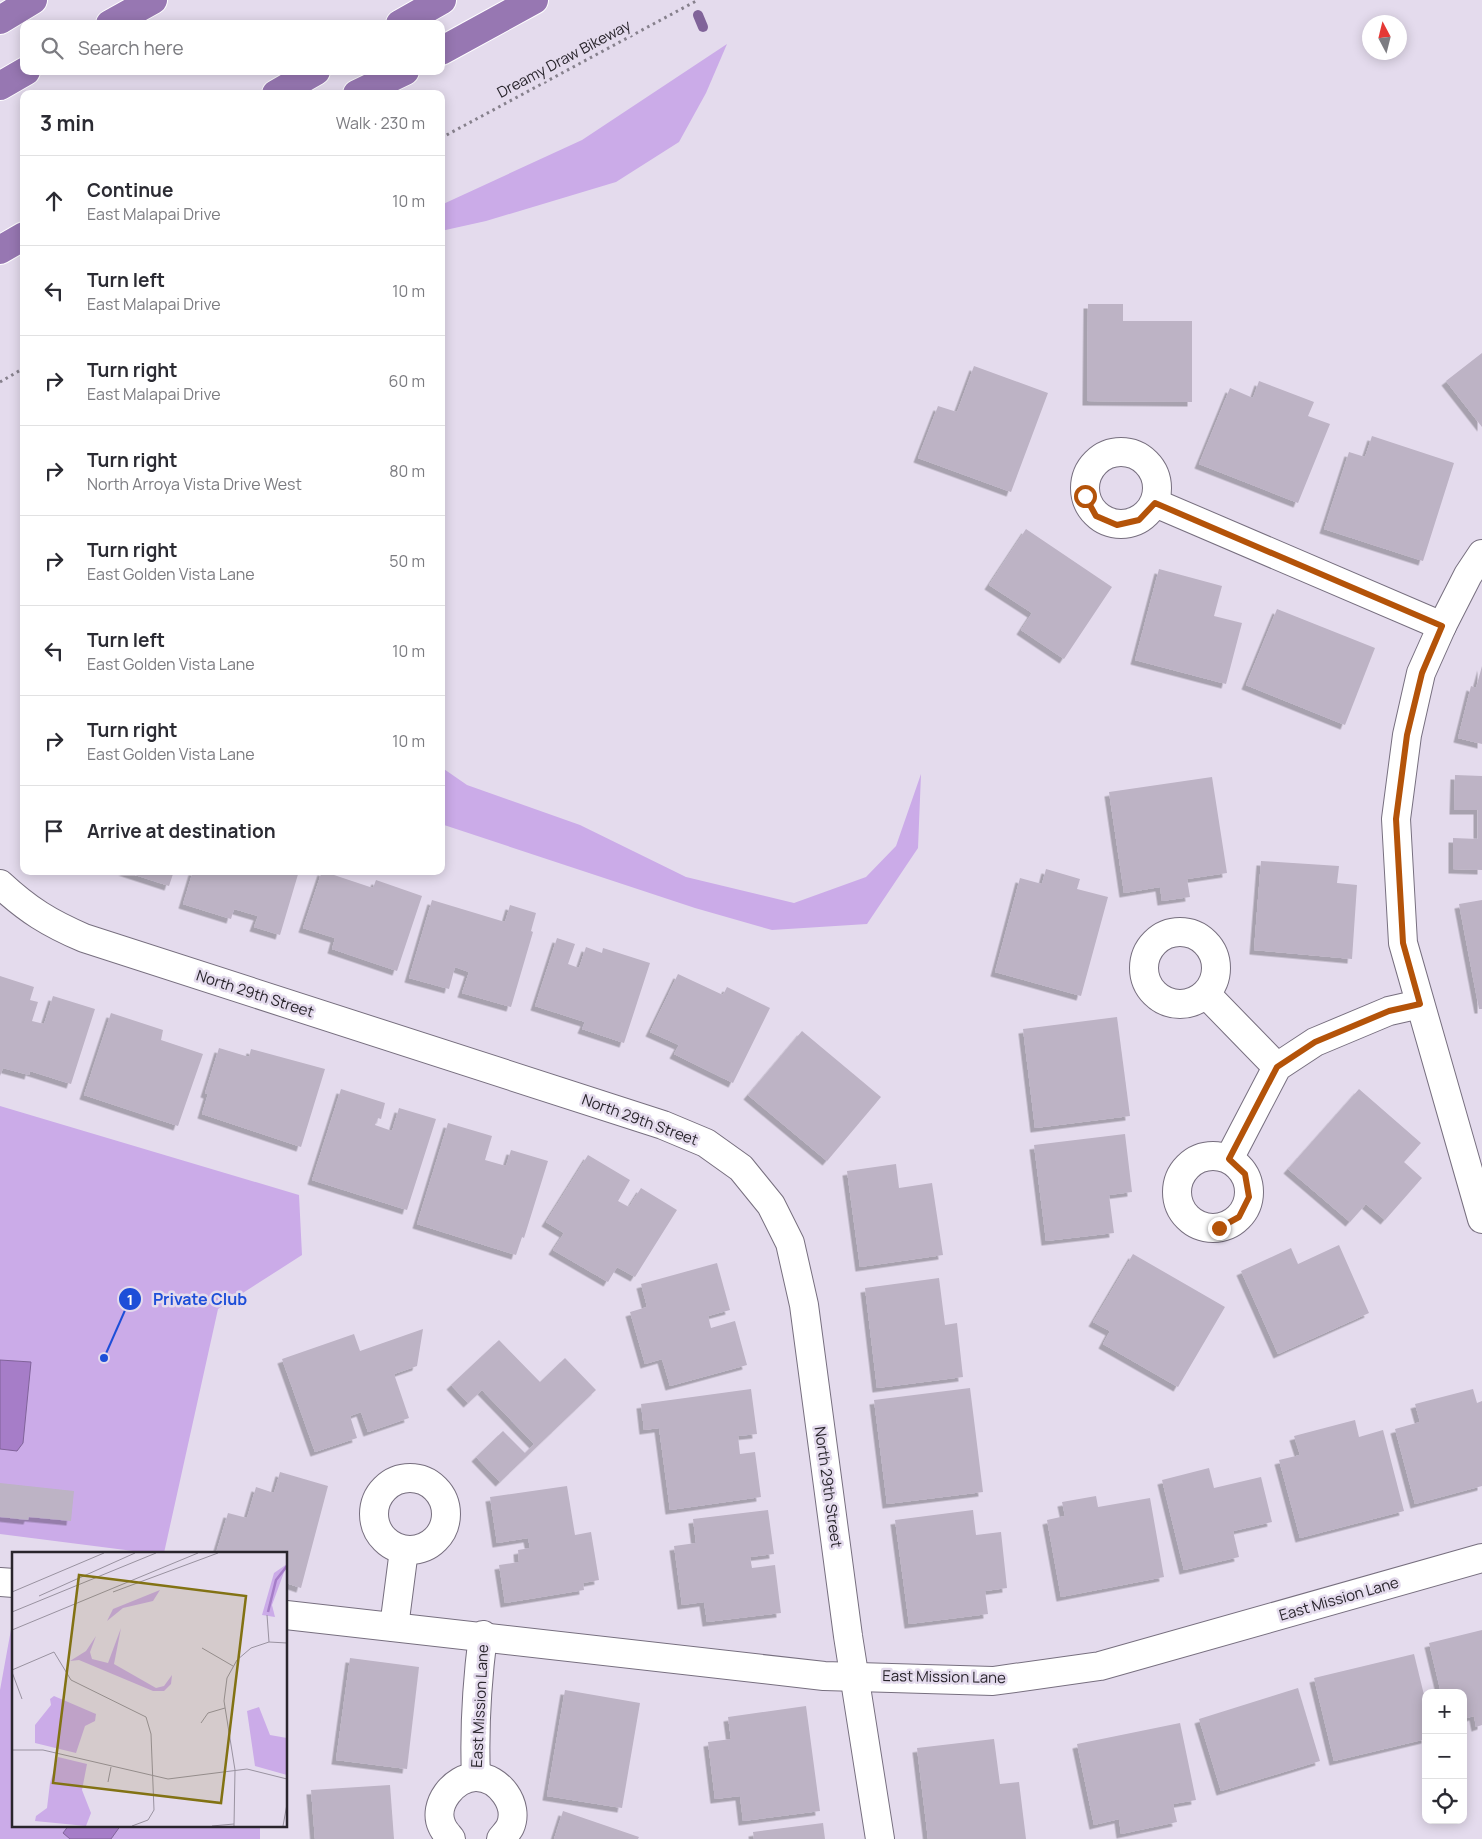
<!DOCTYPE html>
<html lang="en">
<head>
<meta charset="utf-8">
<style>
	body { margin:0; font-family:Manrope,sans-serif; background:#f7f7f7; color:#2b2b33 }
	.controls { position:absolute; right:15px; bottom:15px; display:grid; overflow:hidden; border-radius:10px; box-shadow:0 2px 12px #0003 }
	.controls button { width:45px; height:45px; display:grid; place-items:center; padding:0; border:0; border-bottom:1px solid #e1e1e2; background:#fff; color:#2b2b33; font:25px sans-serif }
	.compass { position:absolute; left:1362px; top:15px; width:45px; height:45px; border-radius:50%; background:#fff; box-shadow:0 2px 12px #0003; rotate:353deg }
	.stop { position:absolute; width:15px; height:15px; margin:-11px; border:4px solid #b45309; border-radius:50%; background:#fff }
	.stop.end { background:#b45309; border-color:#fff; box-shadow:0 1px 5px #0008 }
	.list { margin:0; padding:0; list-style:none }
	h2 { display:flex; justify-content:space-between; align-items:center; height:65px; margin:0; padding:0 20px; font-size:21px }
	h2 small { font-size:16px; font-weight:400; color:#7c7c81 }
	.list li { display:grid; grid-template-columns:32px 1fr auto; gap:15px; align-items:center; box-sizing:border-box; height:90px; padding:0 20px; border-top:1px solid #e1e1e2 }
	.list b { display:block; font-size:19px; white-space:nowrap }
	.list p { margin:0; font-size:16px; white-space:nowrap; color:#7c7c81 }
	.list em { font-size:16px; font-style:normal; color:#7c7c81 }
	.icon { flex:none; width:28px; height:28px; fill:none; stroke:currentColor; stroke-width:2; stroke-linecap:round; stroke-linejoin:round }
	.map { position:relative; flex:none; width:1482px; height:1839px; overflow:hidden }
	.search { position:absolute; background:#fff; box-shadow:0 2px 12px #0003; left:20px; top:20px; width:425px; height:55px; display:flex; align-items:center; gap:12px; box-sizing:border-box; padding:0 18px; border-radius:10px; color:#7c7c81; font-size:19px }
	.panel { position:absolute; background:#fff; box-shadow:0 2px 12px #0003; left:20px; top:90px; width:425px; height:785px; border-radius:10px }
	.map>svg:first-child { display:block }
	.green { fill:#cbabe8 }
	.water { fill:#a67dc8; stroke:#806399 }
	.lines { fill:none; stroke-linecap:round; stroke-linejoin:round }
	.stream { stroke:#806399; stroke-width:10 }
	.building { fill:#bdb3c5; filter:url(#shadow) }
	.minor-casing { stroke:#776f7f; stroke-width:30 }
	.highway-casing { stroke:#fff; stroke-width:30 }
	.path { stroke:#86808c; stroke-width:3; stroke-dasharray:2.5 4; stroke-linecap:butt }
	.minor { stroke:#fff; stroke-width:28 }
	.highway { stroke:#9777b2; stroke-width:28 }
	.route { stroke:#b45309; stroke-width:6 }
	.labels { text-anchor:middle; stroke-width:5; stroke-linejoin:round; paint-order:stroke }
	.street-label { font-size:15px; fill:#29252c; stroke:#e4dbed }
	.inset-river { fill:none; stroke:#a67dc8; stroke-width:2.5 }
	.inset-road { fill:none; stroke:#9992a0; stroke-width:1 }
	.view { fill:#827213; fill-opacity:0.15; stroke:#827213; stroke-width:2.5 }
	.inset-edge { fill:none; stroke:#29252c; stroke-width:2.5 }
	.leader { fill:none; stroke:#1d4ed8; stroke-width:2 }
	.callout-dot { fill:#1d4ed8; stroke:#e4dbed; stroke-width:2 }
	.mark-label { font-size:15px; text-anchor:middle; font-weight:bold; fill:#fff }
	.callout-label { font-size:16px; text-anchor:middle; font-weight:bold; fill:#1d4ed8; stroke:#e4dbed; stroke-width:5; stroke-linejoin:round; paint-order:stroke }
</style>
</head>
<body>
<div class="map">
<svg width="1482" height="1839" viewBox="0 0 1482 1839">
	<defs>
		<filter id="shadow"><feDropShadow dx="-4.5" dy="4.5" stdDeviation="0" flood-color="#0004"/></filter>
	</defs>
	<rect width="100%" height="100%" fill="#e4dbed"/>
	<g class="green">
		<polygon points="727,44 706,93 679,142 616,182 486,221 441,231 441,205 582,140"/>
		<polygon points="441,767 467,785 580,825 686,877 794,903 866,877 896,846 921,774 918,848 867,924 772,930 695,908 441,824"/>
		<polygon points="0,1106 299,1195 302,1255 218,1309 164,1553 149,1553 0,1534"/>
		<polygon points="14,1613 14,1825 260,1825 260,1839 0,1839 0,1690"/>
	</g>
	<g class="water">
		<polygon points="0,1360 31,1362 23,1443 17,1451 0,1449"/>
		<polygon points="69,1825 121,1825 111,1839 70,1839 63,1833"/>
	</g>
	<g class="lines">
		<polyline class="stream" points="698,15 703,27"/>
	</g>
	<g class="building">
		<polygon points="1088,304 1123,304 1123,321 1192,321 1192,402 1087,401"/>
		<polygon points="1482,353 1482,427 1446,381"/>
		<polygon points="974,366 1048,393 1011,492 918,458 938,406 957,412"/>
		<polygon points="1259,381 1314,402 1308,416 1330,424 1298,503 1199,464 1230,388 1253,398"/>
		<polygon points="1372,436 1454,463 1423,561 1324,529 1349,452 1365,457"/>
		<polygon points="1026,529 1112,587 1064,659 1021,630 1032,613 989,585"/>
		<polygon points="1159,569 1222,586 1214,616 1242,623 1226,684 1135,660"/>
		<polygon points="1277,609 1375,648 1345,725 1246,685"/>
		<polygon points="1482,666 1482,744 1458,738 1471,686 1476,688"/>
		<polygon points="1455,775 1482,776 1482,870 1453,869 1453,838 1478,839 1478,810 1454,810"/>
		<polygon points="1212,777 1227,873 1187,879 1190,897 1162,901 1160,887 1124,893 1109,792"/>
		<polygon points="1261,861 1339,866 1337,883 1357,885 1352,959 1254,950"/>
		<polygon points="1046,869 1080,879 1077,889 1108,897 1081,996 995,972 1020,878 1042,884"/>
		<polygon points="123,871 174,871 169,886"/>
		<polygon points="193,871 299,871 280,935 254,927 258,916 234,909 231,919 183,904"/>
		<polygon points="322,871 373,888 376,880 422,896 397,971 332,949 335,938 303,928"/>
		<polygon points="432,900 505,922 510,905 536,913 531,931 533,932 511,1007 462,993 469,972 455,967 449,989 409,978"/>
		<polygon points="1482,900 1482,1009 1479,1009 1459,904"/>
		<polygon points="557,938 575,944 568,964 579,968 586,947 602,953 603,948 650,963 624,1043 582,1029 585,1022 535,1006"/>
		<polygon points="678,974 723,995 727,987 770,1008 733,1083 674,1054 679,1045 650,1032"/>
		<polygon points="0,976 34,987 30,1000 38,1002 32,1021 44,1024 53,996 95,1009 71,1084 30,1071 29,1075 3,1068 0,1076"/>
		<polygon points="111,1013 163,1030 161,1040 203,1054 178,1126 84,1095"/>
		<polygon points="1117,1017 1130,1116 1035,1128 1023,1029"/>
		<polygon points="802,1031 881,1097 827,1161 748,1095"/>
		<polygon points="219,1048 249,1057 251,1049 325,1069 301,1147 202,1114 208,1094 205,1093"/>
		<polygon points="341,1089 385,1103 381,1119 378,1118 375,1125 392,1131 399,1108 436,1119 407,1210 312,1180"/>
		<polygon points="1359,1089 1421,1143 1404,1162 1422,1178 1385,1220 1366,1204 1350,1222 1288,1169"/>
		<polygon points="448,1123 492,1136 485,1160 506,1166 511,1150 548,1161 524,1238 522,1237 516,1255 417,1224"/>
		<polygon points="1125,1134 1132,1192 1109,1195 1114,1233 1046,1241 1034,1145"/>
		<polygon points="588,1155 630,1180 618,1201 629,1207 641,1188 677,1210 635,1277 617,1267 608,1282 553,1250 564,1233 546,1222"/>
		<polygon points="896,1164 899,1188 932,1183 943,1255 860,1267 847,1171"/>
		<polygon points="1339,1245 1369,1313 1278,1354 1241,1271 1291,1248 1298,1264"/>
		<polygon points="1133,1254 1225,1307 1178,1387 1103,1344 1110,1331 1093,1322"/>
		<polygon points="717,1263 730,1310 708,1316 711,1328 735,1321 747,1365 670,1386 662,1359 645,1364 630,1312 647,1307 641,1284"/>
		<polygon points="939,1278 945,1325 957,1323 963,1377 877,1388 865,1288"/>
		<polygon points="423,1329 417,1366 394,1374 409,1418 368,1432 361,1412 350,1416 357,1438 315,1452 282,1359 354,1334 360,1351"/>
		<polygon points="499,1340 540,1382 565,1358 596,1390 500,1482 476,1457 503,1431 525,1453 534,1444 482,1390 468,1403 451,1385"/>
		<polygon points="970,1388 983,1492 887,1504 874,1400"/>
		<polygon points="751,1389 757,1434 738,1436 740,1454 755,1452 761,1497 670,1510 659,1428 644,1430 641,1404"/>
		<polygon points="1473,1389 1477,1403 1482,1401 1482,1486 1415,1504 1395,1429 1420,1422 1415,1404"/>
		<polygon points="1355,1420 1359,1437 1383,1430 1404,1511 1300,1538 1279,1460 1300,1455 1294,1436"/>
		<polygon points="1209,1468 1214,1488 1261,1477 1272,1522 1233,1531 1239,1557 1184,1570 1162,1480"/>
		<polygon points="280,1472 328,1486 301,1588 286,1583 286,1553 216,1553 228,1513 247,1518 256,1487 274,1493"/>
		<polygon points="0,1483 74,1491 71,1521 29,1517 28,1520 0,1517"/>
		<polygon points="567,1486 575,1535 591,1532 599,1580 583,1583 584,1590 505,1603 499,1565 519,1562 518,1550 530,1548 528,1538 497,1543 490,1497"/>
		<polygon points="1096,1496 1098,1507 1150,1498 1164,1577 1061,1597 1047,1520 1065,1516 1062,1502"/>
		<polygon points="768,1510 774,1554 750,1557 752,1568 775,1565 781,1613 707,1622 704,1602 682,1605 674,1546 696,1543 693,1519"/>
		<polygon points="973,1510 976,1535 1001,1532 1007,1588 985,1591 988,1614 909,1624 895,1520"/>
		<polygon points="1482,1630 1482,1725 1476,1727 1474,1716 1463,1719 1463,1693 1441,1693 1429,1643"/>
		<polygon points="1414,1654 1426,1703 1426,1739 1334,1761 1314,1678"/>
		<polygon points="350,1658 419,1667 407,1769 336,1760"/>
		<polygon points="1298,1688 1320,1761 1221,1791 1199,1719"/>
		<polygon points="565,1690 640,1703 622,1808 547,1796"/>
		<polygon points="806,1706 820,1811 743,1821 740,1796 715,1799 708,1742 731,1739 728,1717"/>
		<polygon points="1180,1723 1196,1800 1173,1804 1177,1822 1121,1834 1119,1819 1094,1825 1077,1744"/>
		<polygon points="994,1739 1000,1784 1019,1782 1026,1839 928,1839 917,1748"/>
		<polygon points="390,1785 394,1839 315,1839 311,1790"/>
		<polygon points="563,1811 639,1837 638,1839 554,1839"/>
		<polygon points="823,1823 825,1839 754,1839 753,1832"/>
	</g>
	<g class="lines">
		<g class="minor-casing">
			<g id="minor">
				<circle cx="1121" cy="488" r="36"/>
				<polyline points="1155,503 1442,626"/>
				<polyline points="1482,554 1468,575 1442,626 1421,673 1407,735 1396,819 1403,943 1482,1219"/>
				<path d="M0,884C28,910 49,923 84,938L663,1125L706,1143L741,1168L771,1205L790,1243L804,1305L848,1636L880,1839"/>
				<circle cx="1180" cy="968" r="36"/>
				<polyline points="1206,994 1277,1067"/>
				<circle cx="1213" cy="1192" r="36"/>
				<polyline points="1229,1159 1277,1067 1315,1042 1389,1011 1420,1004"/>
				<circle cx="410" cy="1514" r="36"/>
				<polyline points="0,1582 14,1583"/>
				<polyline points="286,1615 824,1676 993,1681 1100,1666 1482,1558"/>
				<polyline points="394,1627 404,1550"/>
				<path d="M476,1777C474,1730 477,1682 483,1635"/>
				<path d="M451,1839C448,1835 444,1831 442,1826C432,1805 454,1777 476,1777C499,1777 520,1805 510,1827C508,1831 504,1835 501,1839"/>
			</g>
		</g>
		<g class="highway-casing">
			<g id="highway">
				<polyline points="0,20 33,0"/>
				<polyline points="110,24 153,0"/>
				<polyline points="400,24 442,0"/>
				<polyline points="441,51 534,0"/>
				<polyline points="0,86 26,71"/>
				<polyline points="276,94 316,71"/>
				<polyline points="357,94 405,71"/>
				<polyline points="0,250 24,236"/>
			</g>
		</g>
		<g class="path">
			<polyline points="441,138 698,0"/>
			<polyline points="0,382 24,368"/>
		</g>
		<use href="#minor" class="minor"/>
		<use href="#highway" class="highway"/>
	</g>
	<g class="lines">
		<polyline class="route" points="1085,496 1096,516 1117,525 1139,520 1155,503 1442,626 1422,673 1407,735 1396,819 1403,943 1420,1004 1389,1011 1315,1042 1277,1067 1229,1159 1245,1174 1249,1197 1239,1217 1219,1228"/>
	</g>
	<g class="labels">
		<g class="street-label">
			<text transform="translate(564 59) rotate(-28)" y="5">Dreamy Draw Bikeway</text>
			<text transform="translate(255 994) rotate(18)" y="5">North 29th Street</text>
			<text transform="translate(640 1120) rotate(20)" y="5">North 29th Street</text>
			<text transform="translate(828 1487) rotate(82)" y="5">North 29th Street</text>
			<text transform="translate(1339 1599) rotate(-16)" y="5">East Mission Lane</text>
			<text transform="translate(944 1677) rotate(1)" y="5">East Mission Lane</text>
			<text transform="translate(480 1706) rotate(-87)" y="5">East Mission Lane</text>
		</g>
	</g>
	<g transform="translate(12 1552)">
		<rect width="275" height="275" fill="#e4dbed"/>
		<path d="M275,12L260,53L263,65L250,63L262,21ZM148,38L141,49L111,56L95,69L101,57ZM109,76L102,112L144,136L152,134L160,123L159,132L152,139H141L67,108L58,109L74,99L84,84L78,100L80,107L96,111ZM42,144L84,162L83,169L73,174L64,201L23,191V173L39,153L38,147ZM247,155L258,183L275,186V223L243,214L235,159ZM46,205L75,212L70,238L79,261L74,274L23,269L24,264L35,256L38,231Z" fill="#cbabe8"/>
		<path class="inset-river" d="M256,60L264,28L275,14"/>
		<path class="inset-road" d="M0,40L92,1M101,40L206,1M27,44L123,1M0,60L144,1M255,63L257,90M0,78L186,1M190,96L221,114M0,118L42,100L59,128L134,165L139,182L142,258L136,268L120,274M0,120L10,147M189,171L196,161L213,156M0,198H31L156,227L235,217L275,227M96,230L99,215M200,274L222,272M222,274L223,218L212,149L215,126L225,108L239,96L257,90L275,91M271,274L275,252"/>
		<path class="view" d="M67,23L234,44L209,251L41,231Z"/>
		<rect width="275" height="275" class="inset-edge"/>
	</g>
	<path class="leader" d="M104 1358L130 1299"/>
	<g class="callout-dot">
		<circle cx="104" cy="1358" r="5"/>
		<circle cx="130" cy="1299" r="12"/>
	</g>
	<g class="mark-label">
		<text x="130" y="1305">1</text>
	</g>
	<g class="callout-label">
		<text x="200" y="1305">Private Club</text>
	</g>
</svg>
<div class="controls">
<button>+</button>
<button>−</button>
<button><svg class="icon" aria-label="locate" viewBox="0 0 24 24"><circle cx="12" cy="12" r="6"/><path d="M12 2v4M12 18v4M2 12h4M18 12h4"/></svg></button>
</div>
<svg class="compass" viewBox="-18 -18 36 36"><path d="M0-13l5 13h-10z" fill="#e53935"/><path d="M0 13l5-13h-10z" fill="#7c7c81"/></svg>
<div class="stop" style="left:1085px;top:496px"></div>
<div class="stop end" style="left:1219px;top:1228px"></div>
<div class="search"><svg class="icon" aria-label="search" viewBox="0 0 24 24"><circle cx="10" cy="10" r="6"/><path d="M15 15l6 6"/></svg>Search here</div>
<section class="panel">
<h2>3 min<small>Walk · 230 m</small></h2>
<ul class="list">
<li><svg class="icon" aria-label="ahead" viewBox="0 0 24 24"><path d="M12 20V5M6 11l6-6 6 6"/></svg><div><b>Continue</b><p>East Malapai Drive</p></div><em>10 m</em></li>
<li><svg class="icon" aria-label="left" viewBox="0 0 24 24"><path d="M17 20v-9H6M10 6l-5 5 5 5"/></svg><div><b>Turn left</b><p>East Malapai Drive</p></div><em>10 m</em></li>
<li><svg class="icon" aria-label="right" viewBox="0 0 24 24"><path d="M7 20v-9h11M14 6l5 5-5 5"/></svg><div><b>Turn right</b><p>East Malapai Drive</p></div><em>60 m</em></li>
<li><svg class="icon" aria-label="right" viewBox="0 0 24 24"><path d="M7 20v-9h11M14 6l5 5-5 5"/></svg><div><b>Turn right</b><p>North Arroya Vista Drive West</p></div><em>80 m</em></li>
<li><svg class="icon" aria-label="right" viewBox="0 0 24 24"><path d="M7 20v-9h11M14 6l5 5-5 5"/></svg><div><b>Turn right</b><p>East Golden Vista Lane</p></div><em>50 m</em></li>
<li><svg class="icon" aria-label="left" viewBox="0 0 24 24"><path d="M17 20v-9H6M10 6l-5 5 5 5"/></svg><div><b>Turn left</b><p>East Golden Vista Lane</p></div><em>10 m</em></li>
<li><svg class="icon" aria-label="right" viewBox="0 0 24 24"><path d="M7 20v-9h11M14 6l5 5-5 5"/></svg><div><b>Turn right</b><p>East Golden Vista Lane</p></div><em>10 m</em></li>
<li><svg class="icon" aria-label="arrive" viewBox="0 0 24 24"><path d="M6 21V4h12l-3 4 3 4H6"/></svg><div><b>Arrive at destination</b></div></li>
</ul>
</section>
</div>
</body>
</html>
